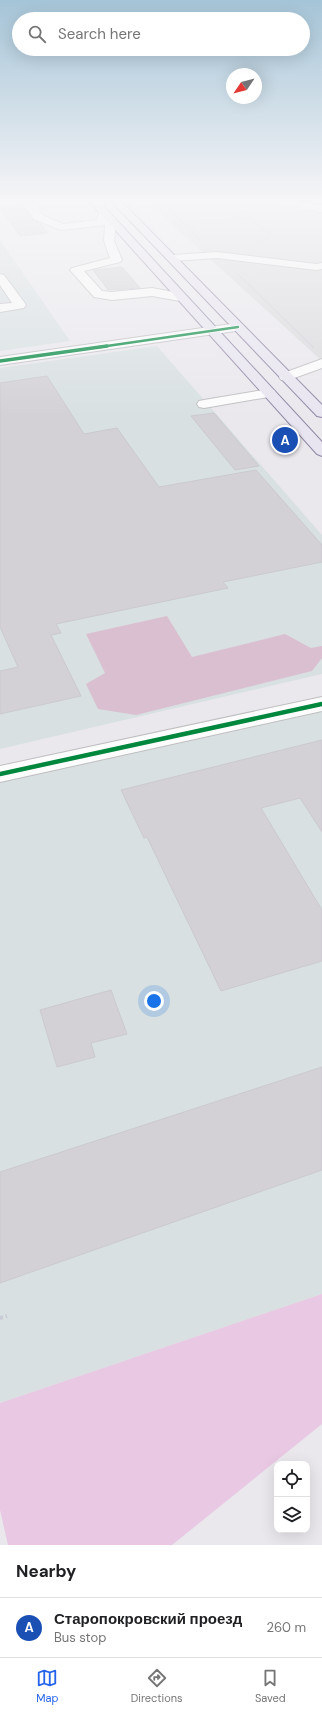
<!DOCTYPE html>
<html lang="en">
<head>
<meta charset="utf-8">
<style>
	body { margin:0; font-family:"DM Sans",sans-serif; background:#f6f6f6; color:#202124 }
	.controls { position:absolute; right:12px; bottom:12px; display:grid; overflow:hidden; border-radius:8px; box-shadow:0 4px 16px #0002 }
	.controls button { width:36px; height:36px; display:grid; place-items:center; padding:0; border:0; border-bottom:1px solid #e0e0e0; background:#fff; color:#202124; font:20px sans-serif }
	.compass { position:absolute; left:226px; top:68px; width:36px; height:36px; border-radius:50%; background:#fff; box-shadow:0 4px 16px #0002; rotate:235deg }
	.you { position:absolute; left:154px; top:1001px; width:14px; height:14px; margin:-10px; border:3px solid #fff; border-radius:50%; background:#1a73e8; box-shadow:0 0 0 6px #1a73e833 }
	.badge { display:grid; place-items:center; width:26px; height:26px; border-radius:50%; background:#2563eb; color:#fff; font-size:13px; font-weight:700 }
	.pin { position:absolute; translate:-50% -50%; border:2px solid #fff; box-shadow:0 1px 4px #0006 }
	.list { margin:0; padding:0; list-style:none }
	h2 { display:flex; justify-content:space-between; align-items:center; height:52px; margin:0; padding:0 16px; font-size:17px }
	h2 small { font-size:13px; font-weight:400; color:#757577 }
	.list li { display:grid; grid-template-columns:26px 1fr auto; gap:12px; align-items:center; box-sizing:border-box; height:60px; padding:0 16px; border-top:1px solid #e0e0e0 }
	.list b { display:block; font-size:15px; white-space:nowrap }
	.list p { margin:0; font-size:13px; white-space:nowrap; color:#757577 }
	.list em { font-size:13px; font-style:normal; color:#757577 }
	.icon { flex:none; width:22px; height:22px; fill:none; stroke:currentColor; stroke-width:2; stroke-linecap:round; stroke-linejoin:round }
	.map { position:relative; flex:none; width:322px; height:1545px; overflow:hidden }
	.search { position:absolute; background:#fff; box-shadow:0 4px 16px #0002; left:12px; right:12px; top:12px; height:44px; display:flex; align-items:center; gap:10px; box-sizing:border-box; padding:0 14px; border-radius:22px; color:#757577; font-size:15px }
	.sheet { height:112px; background:#fff }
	nav { display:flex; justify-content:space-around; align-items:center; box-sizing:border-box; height:56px; border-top:1px solid #e0e0e0; background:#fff; font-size:11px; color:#757577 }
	nav a { display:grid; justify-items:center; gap:2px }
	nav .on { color:#2563eb }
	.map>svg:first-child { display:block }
	.residential { fill:#dad9dc }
	.industrial { fill:#d8e0e1 }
	.grass { fill:#e8c8e3 }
	.forest { fill:#dabfd0 }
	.building { fill:#d3d1d6; stroke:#cbc9d0 }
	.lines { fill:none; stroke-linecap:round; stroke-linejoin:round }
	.minor-casing { stroke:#bfbec0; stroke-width:2 }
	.major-casing { stroke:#9086a3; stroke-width:2 }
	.path-far1 { stroke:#c8cad6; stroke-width:1.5; stroke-dasharray:1 1; stroke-linecap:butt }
	.path { stroke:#c8cad6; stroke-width:4; stroke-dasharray:3 3; stroke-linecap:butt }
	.minor { fill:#fcfcfc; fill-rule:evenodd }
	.major { fill:#e8e5f0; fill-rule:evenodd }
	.cycleway-far2-casing { stroke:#fff; stroke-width:4 }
	.cycleway-far1-casing { stroke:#fff; stroke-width:5 }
	.cycleway-casing { stroke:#fff; stroke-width:6 }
	.cycleway-far2 { stroke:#00873e; stroke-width:2.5 }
	.cycleway-far1 { stroke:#00873e; stroke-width:3.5 }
	.cycleway { stroke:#00873e; stroke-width:4.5 }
</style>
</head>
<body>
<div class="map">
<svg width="322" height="1545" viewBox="0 0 322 1545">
	<rect width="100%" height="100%" fill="#eae8ed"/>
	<polygon class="residential" points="148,201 322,201 322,361 154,208"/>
	<g class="industrial">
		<polygon points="0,240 70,341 0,351"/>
		<polygon points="157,346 322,535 322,674 0,749 0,368"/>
		<polygon points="322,703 322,1294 0,1403 0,781"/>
	</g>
	<polygon class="grass" points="322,1294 322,1424 172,1545 8,1545 0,1510 0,1403"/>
	<polygon class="forest" points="167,616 192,657 285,634 311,648 322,646 322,658 312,671 136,715 98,709 86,684 105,673 86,634"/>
	<g class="building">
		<polygon points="23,206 33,220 40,223 48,233 20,236 1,209"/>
		<polygon points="122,267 140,288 108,290 93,270"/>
		<polygon points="47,376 84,434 117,428 159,487 256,470 322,545 322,562 223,582 228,588 56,624 61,633 51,635 81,696 0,714 0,671 18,667 0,627 0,383"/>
		<polygon points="214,413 259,466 235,470 191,416"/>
		<polygon points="322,740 322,832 300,798 261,808 322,910 322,961 221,991 147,837 144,838 121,790"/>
		<polygon points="111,990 127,1034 91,1043 95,1057 57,1067 40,1010"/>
		<polygon points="322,1067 322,1170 0,1283 0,1172"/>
	</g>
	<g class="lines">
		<g class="minor-casing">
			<g id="minor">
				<polygon points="0,201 31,201 42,215 63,224 97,220 100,210 108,210 109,212 108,218 115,218 116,220 114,241 122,260 120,262 84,271 102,291 112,292 152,288 184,294 186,297 184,300 180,301 152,296 112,300 94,297 70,270 72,268 110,258 104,241 105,225 62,230 58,229 34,219 23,204 0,206"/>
				<polygon points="277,201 296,201 322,206 322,212 282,204"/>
				<polygon points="217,252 316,264 322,263 322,269 316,270 217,258 173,261 167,258 173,255"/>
				<polygon points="0,274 4,275 24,302 26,305 24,308 0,312 0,304 12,303 0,285"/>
				<polygon points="238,323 242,324 244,327 242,330 0,365 0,357"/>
				<polygon points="322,359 322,368 286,381 281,380 279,377 281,374"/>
				<polygon points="269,389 274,390 276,393 274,396 204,408 199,407 197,404 199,401 204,400"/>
				<polygon points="322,697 322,711 0,782 0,766"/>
			</g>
		</g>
		<g class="major-casing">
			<g id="major">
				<polygon points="89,201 99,201 322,442 322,456 317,454"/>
				<polygon points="111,201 121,201 322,405 322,417 317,416"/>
			</g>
		</g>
		<g class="path-far1">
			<polyline points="160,201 200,239"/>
			<polyline points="249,218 270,235 261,243"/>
			<polyline points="186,225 249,218 238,201"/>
			<polyline points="239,275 314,348"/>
		</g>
		<polyline class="path" points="0,1318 7,1316"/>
		<use href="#minor" class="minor"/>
		<use href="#major" class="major"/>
		<g class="cycleway-far2-casing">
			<polyline id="cycleway-far2" points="100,347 238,327"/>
		</g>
		<g class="cycleway-far1-casing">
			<polyline id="cycleway-far1" points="0,361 107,346"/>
		</g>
		<g class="cycleway-casing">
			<polyline id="cycleway" points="0,774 322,704"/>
		</g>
		<use href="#cycleway-far2" class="cycleway-far2"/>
		<use href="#cycleway-far1" class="cycleway-far1"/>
		<use href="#cycleway" class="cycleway"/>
	</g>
	<linearGradient id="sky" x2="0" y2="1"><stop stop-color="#a5c4d7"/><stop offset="0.48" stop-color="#f6f5f7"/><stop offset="1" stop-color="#f6f5f7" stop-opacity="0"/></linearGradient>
	<rect width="322" height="417" fill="url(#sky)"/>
</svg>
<div class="controls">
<button><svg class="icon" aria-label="locate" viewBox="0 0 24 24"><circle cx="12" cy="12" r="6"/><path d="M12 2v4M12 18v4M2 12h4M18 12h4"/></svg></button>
<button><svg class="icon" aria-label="layers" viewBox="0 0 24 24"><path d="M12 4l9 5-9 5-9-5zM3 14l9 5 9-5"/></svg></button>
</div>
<svg class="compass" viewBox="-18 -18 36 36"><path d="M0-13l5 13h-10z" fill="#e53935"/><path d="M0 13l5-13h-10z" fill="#757577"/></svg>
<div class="you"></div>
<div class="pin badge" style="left:285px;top:440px;background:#1a4fb4">A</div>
<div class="search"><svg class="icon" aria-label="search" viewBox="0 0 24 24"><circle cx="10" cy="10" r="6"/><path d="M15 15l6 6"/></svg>Search here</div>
</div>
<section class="sheet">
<h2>Nearby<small></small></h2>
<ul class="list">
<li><span class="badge" style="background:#1a4fb4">A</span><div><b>Старопокровский проезд</b><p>Bus stop</p></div><em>260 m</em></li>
</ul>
</section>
<nav>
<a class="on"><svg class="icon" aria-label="map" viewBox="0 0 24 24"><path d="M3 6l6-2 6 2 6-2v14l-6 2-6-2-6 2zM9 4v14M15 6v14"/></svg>Map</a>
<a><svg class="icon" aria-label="directions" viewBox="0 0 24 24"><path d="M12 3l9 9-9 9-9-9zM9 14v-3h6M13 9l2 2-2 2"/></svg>Directions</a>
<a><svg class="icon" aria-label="saved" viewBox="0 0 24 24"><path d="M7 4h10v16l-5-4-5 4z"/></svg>Saved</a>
</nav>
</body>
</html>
